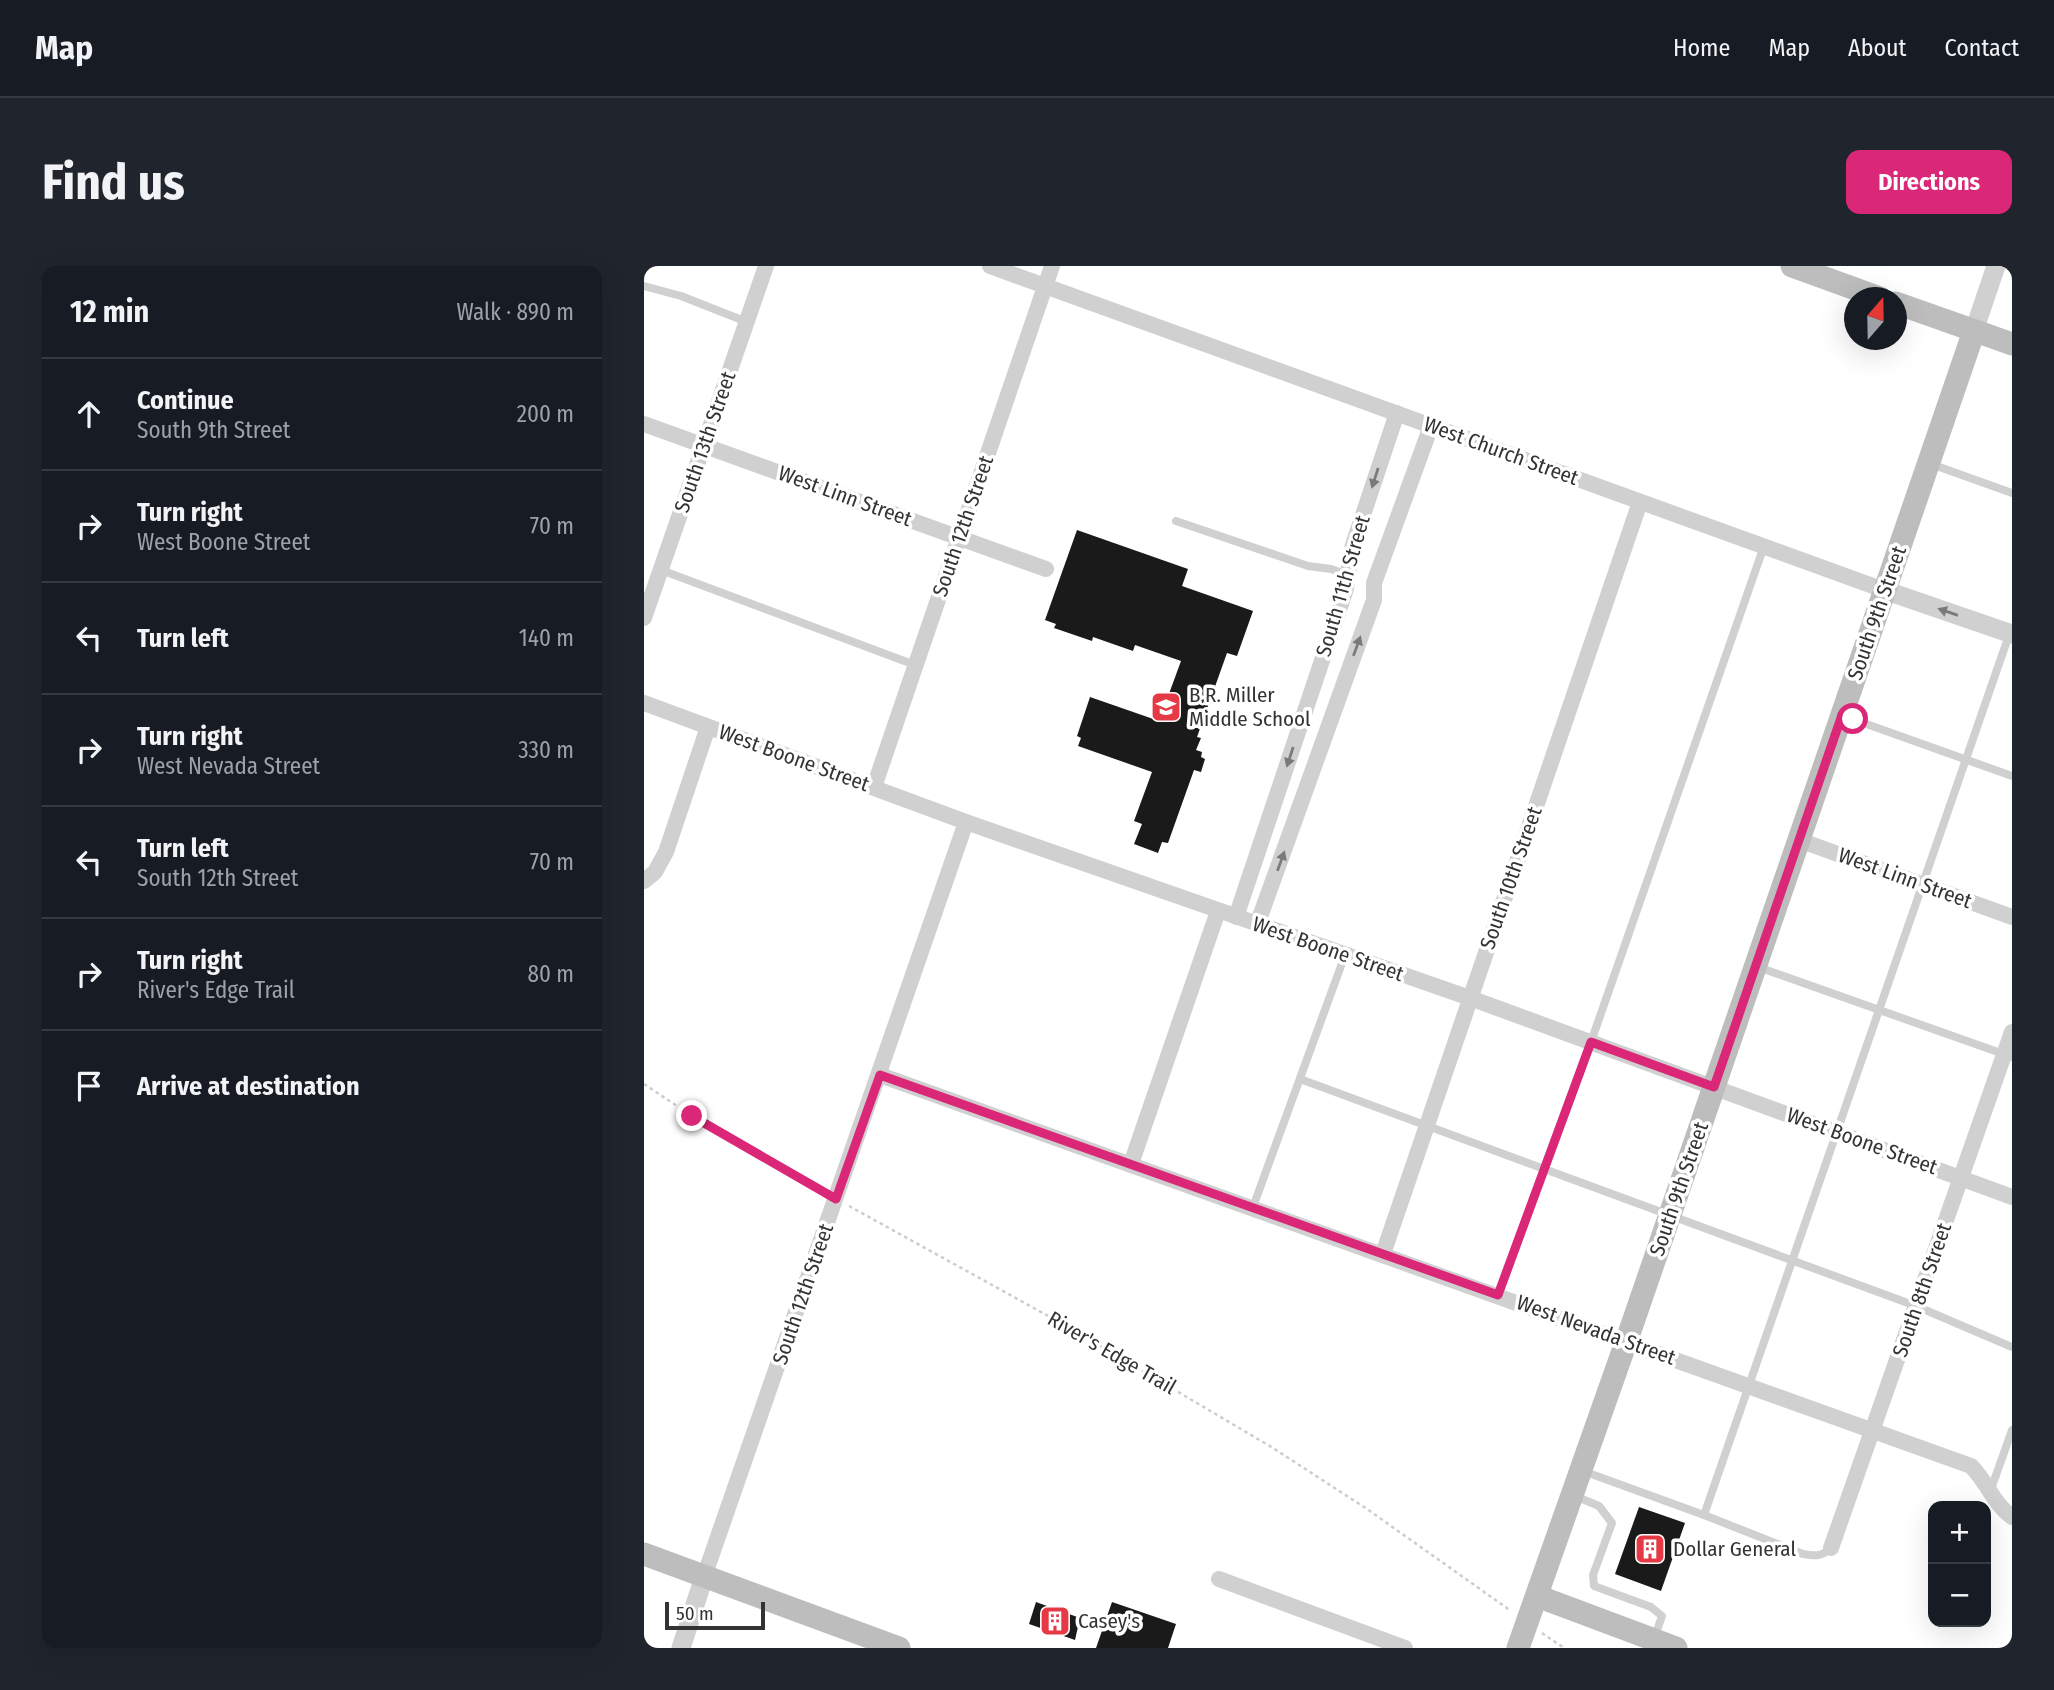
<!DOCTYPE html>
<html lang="en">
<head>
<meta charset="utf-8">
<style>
	body { margin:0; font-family:"Fira Sans Condensed",sans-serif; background:#20242c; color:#f1f3f6 }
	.controls { position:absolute; right:21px; bottom:21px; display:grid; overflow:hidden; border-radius:14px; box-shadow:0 7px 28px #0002 }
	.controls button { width:63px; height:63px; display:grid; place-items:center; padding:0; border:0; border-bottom:2px solid #363941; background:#171b24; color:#f1f3f6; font:35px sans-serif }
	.compass { position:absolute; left:1200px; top:21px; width:63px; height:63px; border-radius:50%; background:#171b24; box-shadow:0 7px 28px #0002; rotate:20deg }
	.scale { position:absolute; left:21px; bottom:18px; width:100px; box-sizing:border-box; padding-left:7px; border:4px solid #333; border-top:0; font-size:19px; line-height:24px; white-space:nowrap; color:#333; -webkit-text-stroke:5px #fff; paint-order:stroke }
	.stop { position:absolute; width:21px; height:21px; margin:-16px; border:5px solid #db2777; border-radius:50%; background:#fff }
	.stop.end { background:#db2777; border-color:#fff; box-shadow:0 2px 7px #0008 }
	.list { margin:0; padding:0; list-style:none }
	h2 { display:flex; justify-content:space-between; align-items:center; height:91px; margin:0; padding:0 28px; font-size:30px }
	h2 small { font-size:23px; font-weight:400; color:#9ea1a6 }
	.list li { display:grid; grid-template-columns:46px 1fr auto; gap:21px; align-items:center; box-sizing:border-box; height:112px; padding:0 28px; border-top:2px solid #363941 }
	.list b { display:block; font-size:26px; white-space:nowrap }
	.list p { margin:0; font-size:23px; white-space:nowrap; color:#9ea1a6 }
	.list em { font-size:23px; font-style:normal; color:#9ea1a6 }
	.icon { flex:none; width:38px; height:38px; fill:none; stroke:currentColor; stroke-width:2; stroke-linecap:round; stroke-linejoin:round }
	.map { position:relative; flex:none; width:1368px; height:1382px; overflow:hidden; border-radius:14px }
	header { display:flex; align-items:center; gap:42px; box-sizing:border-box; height:98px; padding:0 35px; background:#171b24; border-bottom:2px solid #363941 }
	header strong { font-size:33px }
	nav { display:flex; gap:38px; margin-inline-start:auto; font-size:24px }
	.intro { display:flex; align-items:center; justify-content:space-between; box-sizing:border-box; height:168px; padding:0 42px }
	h1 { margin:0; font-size:49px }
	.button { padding:18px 32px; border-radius:14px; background:#db2777; color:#fff; font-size:24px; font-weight:700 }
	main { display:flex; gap:42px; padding:0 42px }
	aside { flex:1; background:#171b24; border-radius:14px; box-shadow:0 7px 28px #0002 }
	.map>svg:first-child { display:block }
	.building { fill:#1a1a1a }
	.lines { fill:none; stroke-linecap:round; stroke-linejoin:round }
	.path { stroke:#cdcdcd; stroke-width:2.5; stroke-dasharray:3.5 3.5; stroke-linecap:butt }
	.service { stroke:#d0d0d0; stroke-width:8 }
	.minor { stroke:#d0d0d0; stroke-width:16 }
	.tertiary { stroke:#d0d0d0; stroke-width:19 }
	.secondary { stroke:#bdbdbd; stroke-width:23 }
	.oneway { fill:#7a7a7a }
	.route { stroke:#db2777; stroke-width:9 }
	.labels { text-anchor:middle; stroke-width:7; stroke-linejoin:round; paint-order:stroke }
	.street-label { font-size:21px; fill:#333; stroke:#fff }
	.poi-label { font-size:21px; fill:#333; stroke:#fff; text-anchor:start }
</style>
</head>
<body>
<header>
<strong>Map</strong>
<nav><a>Home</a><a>Map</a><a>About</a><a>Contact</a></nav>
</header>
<div class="intro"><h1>Find us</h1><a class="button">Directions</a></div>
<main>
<aside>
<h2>12 min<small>Walk · 890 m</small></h2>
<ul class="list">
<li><svg class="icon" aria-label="ahead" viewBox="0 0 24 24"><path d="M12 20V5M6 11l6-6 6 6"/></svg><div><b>Continue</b><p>South 9th Street</p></div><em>200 m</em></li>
<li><svg class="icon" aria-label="right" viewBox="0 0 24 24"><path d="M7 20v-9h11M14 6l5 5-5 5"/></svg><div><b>Turn right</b><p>West Boone Street</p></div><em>70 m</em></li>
<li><svg class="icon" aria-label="left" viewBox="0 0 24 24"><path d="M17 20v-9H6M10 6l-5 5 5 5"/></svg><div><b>Turn left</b></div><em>140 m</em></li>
<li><svg class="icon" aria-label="right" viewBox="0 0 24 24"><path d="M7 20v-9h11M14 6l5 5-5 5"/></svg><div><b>Turn right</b><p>West Nevada Street</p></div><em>330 m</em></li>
<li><svg class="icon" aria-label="left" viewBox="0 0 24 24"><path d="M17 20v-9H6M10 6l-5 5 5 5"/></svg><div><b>Turn left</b><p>South 12th Street</p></div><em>70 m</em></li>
<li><svg class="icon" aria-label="right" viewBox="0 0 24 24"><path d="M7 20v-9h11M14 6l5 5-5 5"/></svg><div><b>Turn right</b><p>River's Edge Trail</p></div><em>80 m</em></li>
<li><svg class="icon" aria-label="arrive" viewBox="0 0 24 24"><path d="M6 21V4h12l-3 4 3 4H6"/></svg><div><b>Arrive at destination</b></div></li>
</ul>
</aside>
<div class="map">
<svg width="1368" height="1382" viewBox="0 0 1368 1382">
	<rect width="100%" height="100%" fill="#fff"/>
	<g class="building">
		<polygon points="433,264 544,303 538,320 609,345 593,390 583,387 553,471 557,472 552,484 558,486 557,491 561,493 557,506 550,504 524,577 518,576 514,587 490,578 498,558 490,555 508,506 434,480 437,472 433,470 446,431 515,455 537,395 491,379 489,385 449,371 448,375 410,362 412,358 401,354"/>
		<polygon points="995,1241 1041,1257 1017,1325 971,1308"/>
		<polygon points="392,1336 436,1352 431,1374 385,1358"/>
		<polygon points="468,1336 532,1358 524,1382 452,1382"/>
	</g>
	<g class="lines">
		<g class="path">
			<polyline points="0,818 48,850 180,926"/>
			<polyline points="205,940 426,1062 629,1182 723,1243 867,1345"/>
			<polyline points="898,1367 920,1382"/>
		</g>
		<g class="service">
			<polyline points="0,20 37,30 103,56"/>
			<polyline points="1287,198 1368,227"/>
			<polyline points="532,255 664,300 687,303 704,309"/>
			<polyline points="17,304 271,399"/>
			<polyline points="1200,450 1368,510"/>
			<polyline points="1114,701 1368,791"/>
			<polyline points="656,813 1272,1040 1368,1081"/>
			<polyline points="609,941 701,689"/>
			<polyline points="854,1029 947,776 1120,280"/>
			<path d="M939,1205L1060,1249L1159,1288C1171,1290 1178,1291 1187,1282"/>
			<polyline points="1346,1226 1368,1164"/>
			<polyline points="931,1230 955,1240 968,1257 949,1309 950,1320 1007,1341 1018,1350 1011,1370"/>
			<polyline points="1060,1249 1365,369"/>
		</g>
		<g class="minor">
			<polyline points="346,0 1240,324"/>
			<polyline points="0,158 402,303"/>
			<polyline points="0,352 122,0"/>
			<polyline points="0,437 322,556 826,732 1368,931"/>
			<polyline points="230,521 408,0"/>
			<polyline points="1155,574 1368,651"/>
			<polyline points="0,615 11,606 22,586 64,461"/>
			<polyline points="592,651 702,323 707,285 753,147"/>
			<polyline points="613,659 730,334 730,317 787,160"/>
			<path d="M236,809L1327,1200C1344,1217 1348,1236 1368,1251"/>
			<polyline points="487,898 574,645"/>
			<polyline points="739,988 996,236"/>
			<polyline points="1187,1282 1368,766"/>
			<polyline points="60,1311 322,556"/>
			<polyline points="575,1313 761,1382"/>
		</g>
		<g class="tertiary">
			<polyline points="1330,65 1352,0"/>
			<polyline points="1240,324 1368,368"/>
			<polyline points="37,1382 60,1311"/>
		</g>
		<g class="secondary">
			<polyline points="1148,0 1236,32"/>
			<polyline points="1252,37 1368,78"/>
			<polyline points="0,1288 255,1382"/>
			<polyline points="893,1330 1032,1382"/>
			<polyline points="874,1382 987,1062 1330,65"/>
		</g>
	</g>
	<defs><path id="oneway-solid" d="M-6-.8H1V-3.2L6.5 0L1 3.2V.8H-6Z" transform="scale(1.75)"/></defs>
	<g class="oneway">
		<use href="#oneway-solid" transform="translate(731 212) rotate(108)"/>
		<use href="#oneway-solid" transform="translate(1304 346) rotate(-161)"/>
		<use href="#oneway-solid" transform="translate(713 380) rotate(-70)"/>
		<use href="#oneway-solid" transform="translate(646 491) rotate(108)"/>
		<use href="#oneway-solid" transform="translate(637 595) rotate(-70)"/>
	</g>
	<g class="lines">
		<polyline class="route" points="48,850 192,933 236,809 854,1029 947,776 1070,821 1198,449 1209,453"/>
	</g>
	<defs>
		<g id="school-square" transform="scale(1.575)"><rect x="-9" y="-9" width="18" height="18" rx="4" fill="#e63946" stroke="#fff"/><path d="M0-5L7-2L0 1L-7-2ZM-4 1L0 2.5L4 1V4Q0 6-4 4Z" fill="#fff"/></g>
		<g id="building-square" transform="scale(1.575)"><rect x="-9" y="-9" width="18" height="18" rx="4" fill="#e63946" stroke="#fff"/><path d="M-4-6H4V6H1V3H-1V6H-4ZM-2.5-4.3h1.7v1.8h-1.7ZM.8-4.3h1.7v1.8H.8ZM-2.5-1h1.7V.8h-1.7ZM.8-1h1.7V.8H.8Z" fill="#fff"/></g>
	</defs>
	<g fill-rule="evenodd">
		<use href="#school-square" x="522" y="441"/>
		<use href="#building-square" x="1006" y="1283"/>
		<use href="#building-square" x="411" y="1355"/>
	</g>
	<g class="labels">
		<g class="street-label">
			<text transform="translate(61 176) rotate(-71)" y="7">South 13th Street</text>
			<text transform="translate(857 185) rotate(20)" y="7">West Church Street</text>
			<text transform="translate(201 230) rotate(20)" y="7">West Linn Street</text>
			<text transform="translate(319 260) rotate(-71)" y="7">South 12th Street</text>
			<text transform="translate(699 320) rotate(-74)" y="7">South 11th Street</text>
			<text transform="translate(1233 347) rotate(-71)" y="7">South 9th Street</text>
			<text transform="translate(150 492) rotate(20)" y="7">West Boone Street</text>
			<text transform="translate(867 612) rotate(-71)" y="7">South 10th Street</text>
			<text transform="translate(1261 612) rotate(20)" y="7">West Linn Street</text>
			<text transform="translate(684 683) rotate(19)" y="7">West Boone Street</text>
			<text transform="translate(1218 875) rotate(20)" y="7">West Boone Street</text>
			<text transform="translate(1035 923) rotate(-71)" y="7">South 9th Street</text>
			<text transform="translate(1278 1024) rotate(-71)" y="7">South 8th Street</text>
			<text transform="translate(159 1028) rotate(-71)" y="7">South 12th Street</text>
			<text transform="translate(952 1064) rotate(20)" y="7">West Nevada Street</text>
			<text transform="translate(468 1087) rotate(30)" y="7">River's Edge Trail</text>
		</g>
		<g class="poi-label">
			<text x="545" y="436">B.R. Miller<tspan x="545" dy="24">Middle School</tspan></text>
			<text x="1029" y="1290">Dollar General</text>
			<text x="434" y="1362">Casey's</text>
		</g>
	</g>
</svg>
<div class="controls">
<button>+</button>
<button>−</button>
</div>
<svg class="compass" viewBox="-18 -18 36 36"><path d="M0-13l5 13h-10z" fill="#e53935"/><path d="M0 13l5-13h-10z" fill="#9ea1a6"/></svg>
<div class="scale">50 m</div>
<div class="stop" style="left:1209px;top:453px"></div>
<div class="stop end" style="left:48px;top:850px"></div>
</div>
</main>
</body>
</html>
